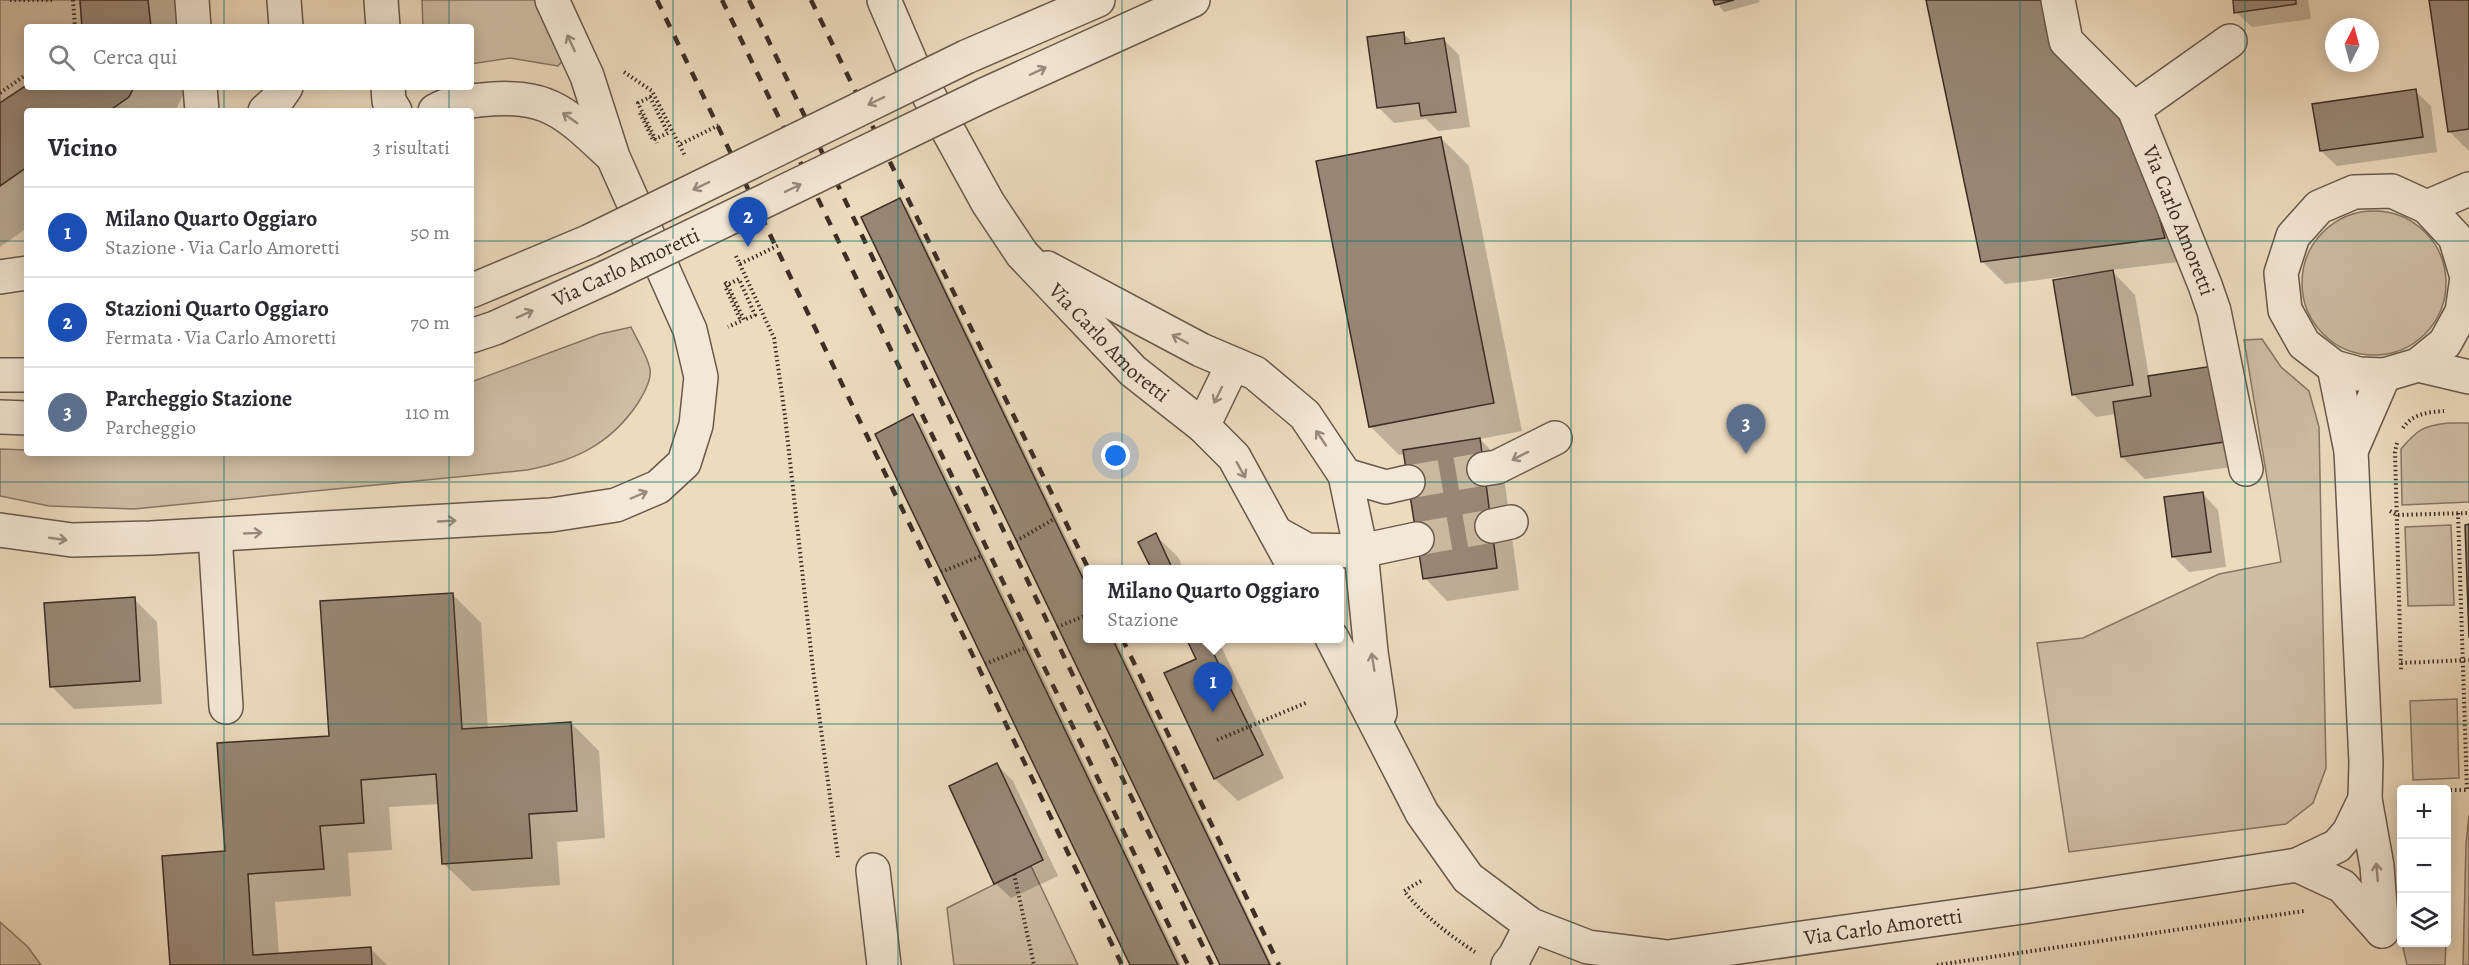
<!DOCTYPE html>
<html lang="it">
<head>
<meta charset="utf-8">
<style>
	body { margin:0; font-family:Alegreya,serif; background:#f2f2f3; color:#2b2b33 }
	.controls { position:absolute; right:18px; bottom:18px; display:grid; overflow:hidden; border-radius:6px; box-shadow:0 3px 15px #0003 }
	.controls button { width:54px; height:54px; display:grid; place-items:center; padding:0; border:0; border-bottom:2px solid #e1e1e2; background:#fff; color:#2b2b33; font:30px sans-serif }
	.compass { position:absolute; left:2325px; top:18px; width:54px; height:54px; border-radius:50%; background:#fff; box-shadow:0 3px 15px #0003; rotate:6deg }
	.you { position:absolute; left:1116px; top:456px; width:21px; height:21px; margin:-15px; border:4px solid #fff; border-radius:50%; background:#1a73e8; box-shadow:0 0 0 9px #1a73e833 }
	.badge { display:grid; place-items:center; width:39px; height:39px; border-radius:50%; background:#8f2418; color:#fff; font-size:20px; font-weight:700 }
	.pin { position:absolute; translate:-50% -50px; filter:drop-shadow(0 2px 3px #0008) }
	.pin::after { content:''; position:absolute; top:32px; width:21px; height:18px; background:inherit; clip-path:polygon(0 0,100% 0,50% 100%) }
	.popup { position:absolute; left:1083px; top:565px; width:261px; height:78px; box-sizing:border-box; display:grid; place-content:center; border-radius:6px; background:#fff; filter:drop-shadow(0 2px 4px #0005); font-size:20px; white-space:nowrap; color:#7c7c81 }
	.popup b { font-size:22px; color:#2b2b33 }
	.popup::after { content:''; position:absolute; left:50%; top:100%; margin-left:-12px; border:12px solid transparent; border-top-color:#fff }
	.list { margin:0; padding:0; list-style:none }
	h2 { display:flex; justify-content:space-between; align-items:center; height:78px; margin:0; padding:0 24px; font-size:26px }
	h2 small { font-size:20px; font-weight:400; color:#7c7c81 }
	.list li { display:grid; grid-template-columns:39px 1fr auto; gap:18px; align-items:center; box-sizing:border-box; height:90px; padding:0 24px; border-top:2px solid #e1e1e2 }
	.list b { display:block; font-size:22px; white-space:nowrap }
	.list p { margin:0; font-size:20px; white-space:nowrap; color:#7c7c81 }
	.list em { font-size:20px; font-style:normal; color:#7c7c81 }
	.icon { flex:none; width:33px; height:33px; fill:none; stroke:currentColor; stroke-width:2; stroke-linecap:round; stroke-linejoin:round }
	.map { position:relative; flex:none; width:2469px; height:965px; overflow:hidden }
	.search { position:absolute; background:#fff; box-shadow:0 3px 15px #0003; left:24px; top:24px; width:450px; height:66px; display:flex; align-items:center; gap:15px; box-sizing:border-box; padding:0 21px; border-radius:6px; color:#7c7c81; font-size:22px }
	.panel { position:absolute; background:#fff; box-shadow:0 3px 15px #0003; left:24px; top:108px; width:450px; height:348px; border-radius:6px }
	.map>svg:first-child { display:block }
	.green { fill:#cfbda4; stroke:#867564; stroke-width:1.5 }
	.shadow { fill:#0003 }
	.building { fill:#988775; stroke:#3c2d25; stroke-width:1.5 }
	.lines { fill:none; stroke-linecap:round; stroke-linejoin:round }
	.minor-tunnel { stroke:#cab89f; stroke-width:33; stroke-dasharray:33 16; stroke-linecap:butt }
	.minor-casing { stroke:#68584b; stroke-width:36 }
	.path { stroke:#3c2d25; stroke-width:4; stroke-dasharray:1.5 3; stroke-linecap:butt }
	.minor { stroke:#f3e8d5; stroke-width:33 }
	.rail { stroke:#3c2d25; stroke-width:4.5; stroke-dasharray:10 10; stroke-linecap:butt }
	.minor-bridge-casing { stroke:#68584b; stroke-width:36; stroke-linecap:butt }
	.path-bridge { stroke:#3c2d25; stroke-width:4; stroke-dasharray:1.5 3; stroke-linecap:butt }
	.minor-bridge { stroke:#f3e8d5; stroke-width:33 }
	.oneway { stroke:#988a7d }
	.grid { fill:none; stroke:#0f766e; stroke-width:1.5; stroke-opacity:0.55 }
	.labels { text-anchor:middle; stroke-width:6; stroke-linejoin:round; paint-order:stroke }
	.street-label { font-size:21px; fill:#3c2d25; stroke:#f3e8d5 }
</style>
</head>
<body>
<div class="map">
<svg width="2469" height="965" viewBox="0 0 2469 965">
	<rect width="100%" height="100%" fill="#eddbbe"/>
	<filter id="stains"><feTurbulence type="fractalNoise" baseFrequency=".00333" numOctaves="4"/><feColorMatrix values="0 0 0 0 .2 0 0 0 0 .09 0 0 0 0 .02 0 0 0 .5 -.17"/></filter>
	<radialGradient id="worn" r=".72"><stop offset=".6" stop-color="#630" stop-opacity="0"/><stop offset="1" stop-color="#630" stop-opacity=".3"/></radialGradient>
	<g class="green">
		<polygon points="0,0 80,0 82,27 27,27 27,85 0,103"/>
		<polygon points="422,0 540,0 565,58 558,66 510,58 471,64 471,27 423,27"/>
		<circle cx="2374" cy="283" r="72"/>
		<path d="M631,327C637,340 647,355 650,369C652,379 643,395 638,403C610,445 574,461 527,470L134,509L49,506L0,496V449L27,450V453H471V382L600,334Z"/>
		<polygon points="2262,339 2281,367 2309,391 2319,427 2326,768 2313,803 2286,824 2069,852 2037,643 2083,638 2219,574 2281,562 2244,340"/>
		<path d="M2448,423H2469V502L2402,505L2401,449C2418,429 2423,426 2448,423Z"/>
		<polygon points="2451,525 2454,605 2408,606 2405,527"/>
		<polygon points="2457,699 2459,778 2413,780 2410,701"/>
		<polygon points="2469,815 2469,965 2463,965 2466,844"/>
		<polygon points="1031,866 1078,965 954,965 947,908"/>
		<polygon points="2401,887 2401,939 2393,897"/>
		<polygon points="0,922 28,947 41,965 0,965"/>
		<polygon points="2402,943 2446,943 2445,965 2407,965"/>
	</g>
	<g class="shadow">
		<polygon points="81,0 181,0 183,27 84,27"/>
		<polygon points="1715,0 1759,0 1760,2 1724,12"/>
		<polygon points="1928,0 2091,81 2187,261 2111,270 2135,295 2149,377 2212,368 2246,465 2145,479 2122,457 2116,414 2096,417 2074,395 2093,273 2005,284 1982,261"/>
		<polygon points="2234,0 2308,0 2311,19 2252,27 2236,12"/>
		<polygon points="2431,0 2469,0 2469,151 2449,131"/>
		<polygon points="1403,33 1414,44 1444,40 1459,55 1470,127 1438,131 1426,119 1394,123 1379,108"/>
		<polygon points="27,86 187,87 175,111 27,111 27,228 0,247 0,105"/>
		<polygon points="2415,91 2431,106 2437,152 2337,166 2321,151"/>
		<polygon points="1441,138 1469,166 1522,431 1480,439 1502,462 1519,590 1447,601 1425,578 1405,454 1399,455 1371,427 1318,163"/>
		<polygon points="899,200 907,208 1087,581 1087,638 1115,638 1272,965 1221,965"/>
		<polygon points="913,416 921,424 1181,965 1132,965"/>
		<polygon points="2203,494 2218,510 2226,567 2189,572 2173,556"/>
		<polygon points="1155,535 1178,557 1184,570 1153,570"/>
		<polygon points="452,594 481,623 488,729 571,723 599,751 605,838 557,842 560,885 472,891 443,863 439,804 389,807 392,850 348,853 351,896 275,902 279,955 371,949 387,965 171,965 227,853 331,738"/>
		<polygon points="134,599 157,622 162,704 74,709 52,687"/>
		<polygon points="1188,638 1217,638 1284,778 1238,801 1215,779 1166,674 1198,659"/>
		<polygon points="997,765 1013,781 1058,876 1011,898 995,883"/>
	</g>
	<g class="building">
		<polygon points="80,0 148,0 151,27 82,27"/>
		<polygon points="1713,0 1734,0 1715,5"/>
		<polygon points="1926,0 2052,0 2135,131 2165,238 1981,262"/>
		<polygon points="2233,0 2296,0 2296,4 2234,13"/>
		<polygon points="2429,0 2469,0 2469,129 2448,132"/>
		<polygon points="1404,32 1405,44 1444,38 1456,112 1421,116 1419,103 1377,108 1367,37"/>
		<polygon points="27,85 27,87 134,87 129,97 109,111 27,111 27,167 0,186 0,103"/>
		<polygon points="2416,89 2423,137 2320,151 2312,104"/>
		<polygon points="1441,137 1494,403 1369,427 1316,161"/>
		<polygon points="900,198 1087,587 1087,638 1112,638 1270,965 1220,965 861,217"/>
		<polygon points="2113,270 2133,385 2072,395 2053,280"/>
		<polygon points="2213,366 2224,442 2121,457 2113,402 2151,396 2148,376"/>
		<polygon points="913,414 1178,965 1130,965 875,434"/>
		<polygon points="1480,438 1497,568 1423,579 1403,450"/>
		<polygon points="2203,492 2211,552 2172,557 2164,497"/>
		<polygon points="2469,524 2469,638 2465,525"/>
		<polygon points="1156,533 1173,570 1152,570 1138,542"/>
		<polygon points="453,593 462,729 571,722 577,811 529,814 532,858 442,864 436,774 361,780 364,823 320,826 324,869 248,874 253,955 371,947 372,965 170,965 162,856 225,851 217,743 329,736 320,601"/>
		<polygon points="135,597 140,681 50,687 44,603"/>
		<polygon points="1186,638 1206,638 1263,755 1214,779 1164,673 1196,659"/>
		<polygon points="997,763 1043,860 994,884 949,786"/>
	</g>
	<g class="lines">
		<g class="minor-tunnel">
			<polyline points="1408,482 1484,469"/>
			<polyline points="1417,539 1492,526"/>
		</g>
		<g class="minor-casing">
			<g id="minor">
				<polyline points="192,0 194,27"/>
				<polyline points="284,0 286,27"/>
				<polyline points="381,0 383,27"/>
				<path id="s1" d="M884,0L911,63L988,203L1022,254L1133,371L1203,426L1234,457L1296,570"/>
				<path id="s2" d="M2058,0L2066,41L2134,109L2205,285L2214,311L2246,469"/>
				<polyline points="966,57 1098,0"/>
				<polyline points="200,87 202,111"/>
				<polyline points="388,87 389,101 395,111"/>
				<polyline points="984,95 1193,0"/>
				<polyline points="2134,109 2230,41"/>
				<polyline points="265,111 277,100 286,87"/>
				<path d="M435,111C450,102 464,102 480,100C548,93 565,112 612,156"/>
				<polyline points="2427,207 2455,237 2467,277 2462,312 2445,343 2418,365 2384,375 2359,374 2334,367 2304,344 2285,310 2281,273 2293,236 2319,207 2354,192 2392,191 2427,207 2469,189"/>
				<polyline points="1047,268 1201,350 1255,373 1305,415 1345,475 1361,551 1371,652 1380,713"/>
				<polyline points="0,277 27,273"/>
				<polyline points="471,291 590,241"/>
				<polyline points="471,336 495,328 607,277"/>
				<polyline points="2418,365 2469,377"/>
				<polyline points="2334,367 2351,451 2366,762 2365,799 2377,866 2382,931"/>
				<polyline points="0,375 27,375"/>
				<polyline points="0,417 27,418"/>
				<polyline points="1203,426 1233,364"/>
				<polyline points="2351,451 2384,375"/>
				<polyline points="1484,469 1497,467 1555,438"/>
				<polyline points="1345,475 1386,487 1408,482"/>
				<polyline points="1492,526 1511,522"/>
				<polyline points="0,530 72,540 151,538 551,515 616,505 658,487 684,463 696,425 701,377 690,330 613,157 587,76 552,0"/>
				<polyline points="1276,533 1307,550 1361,551 1417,539"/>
				<polyline points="215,535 226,707"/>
				<path id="s3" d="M1332,638L1422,813L1468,878L1531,925L1588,947L1668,957L2036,905L2297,865L2337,846L2349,832L2365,799"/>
				<polyline points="2297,865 2342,886 2382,931"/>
				<polyline points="873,870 884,965"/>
				<polyline points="1508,965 1515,956 1531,925"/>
			</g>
		</g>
		<g class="path">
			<polyline points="10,0 53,0"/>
			<polyline points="73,0 75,27"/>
			<polyline points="624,72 652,91 685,156"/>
			<polyline points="0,93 27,74"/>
			<polyline points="640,113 653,140 668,133 650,97 638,103 657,143"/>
			<polyline points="736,256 774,338 785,416 813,669 838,857"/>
			<polyline points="725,282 728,286 744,320 755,315 739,279 725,286 741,321 728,327"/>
			<path d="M2403,428C2412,414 2428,412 2444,411"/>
			<polyline points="2397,443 2395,452 2401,670"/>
			<polyline points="2390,511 2397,515 2469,513"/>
			<polyline points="2458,513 2467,790"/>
			<polyline points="1016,541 1054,519"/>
			<polyline points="941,572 981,556"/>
			<polyline points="1057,627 1087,615"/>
			<polyline points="2401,663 2469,660"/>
			<polyline points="985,664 1025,648"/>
			<polyline points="1217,740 1308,702"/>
			<polyline points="2446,790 2468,790"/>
			<polyline points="1014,874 1034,965"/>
			<path d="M1421,881L1404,891C1425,917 1448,934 1475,952"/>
			<polyline points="1937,965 2304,911"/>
		</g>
		<use href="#minor" class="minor"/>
		<g class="rail">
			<polyline points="657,0 1122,965"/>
			<polyline points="722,0 1188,965"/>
			<polyline points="749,0 1212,965"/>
			<polyline points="811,0 1089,570"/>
			<polyline points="1122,638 1279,965"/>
		</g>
		<g class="minor-bridge-casing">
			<g id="minor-bridge">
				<polyline points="590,241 966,57"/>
				<polyline points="607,277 984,95"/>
			</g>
		</g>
		<g class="path-bridge">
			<polyline points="681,144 721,124"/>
			<polyline points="740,264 779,245"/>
		</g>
		<use href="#minor-bridge" class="minor-bridge"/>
	</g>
	<defs><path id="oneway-shaft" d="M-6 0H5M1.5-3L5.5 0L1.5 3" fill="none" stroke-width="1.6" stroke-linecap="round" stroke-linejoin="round" transform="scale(1.5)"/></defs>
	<g class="oneway">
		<use href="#oneway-shaft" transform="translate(571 43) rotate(-115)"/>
		<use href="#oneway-shaft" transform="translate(1038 71) rotate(-25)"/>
		<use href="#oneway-shaft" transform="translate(876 101) rotate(154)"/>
		<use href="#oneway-shaft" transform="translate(570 118) rotate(-145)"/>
		<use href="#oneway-shaft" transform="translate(701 186) rotate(154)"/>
		<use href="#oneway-shaft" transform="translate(793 188) rotate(-26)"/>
		<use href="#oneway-shaft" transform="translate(525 314) rotate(-24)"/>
		<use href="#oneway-shaft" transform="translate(1180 339) rotate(-152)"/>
		<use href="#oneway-shaft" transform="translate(1218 395) rotate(116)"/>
		<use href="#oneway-shaft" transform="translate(1321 438) rotate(-124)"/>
		<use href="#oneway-shaft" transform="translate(1520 456) rotate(153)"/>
		<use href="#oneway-shaft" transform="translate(1241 470) rotate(61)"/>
		<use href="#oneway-shaft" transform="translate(639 495) rotate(-23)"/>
		<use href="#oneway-shaft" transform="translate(447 521) rotate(-3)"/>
		<use href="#oneway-shaft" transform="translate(253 533) rotate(-3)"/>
		<use href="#oneway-shaft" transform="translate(58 539) rotate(8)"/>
		<use href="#oneway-shaft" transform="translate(1373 662) rotate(-99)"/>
		<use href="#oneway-shaft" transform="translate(2377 872) rotate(-95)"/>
	</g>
	<path class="grid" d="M224,0V27M449,0V27M673,0V965M898,0V965M1122,0V965M1347,0V965M1571,0V965M1796,0V965M2020,0V965M2245,0V965M224,87V111M449,87V111M0,241H27M471,241H2469M224,453V965M449,453V965M0,482H2469M0,724H2469"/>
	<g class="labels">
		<g class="street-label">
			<text dy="7" stroke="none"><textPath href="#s2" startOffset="258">Via Carlo Amoretti</textPath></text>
			<text transform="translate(626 267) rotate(-25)" y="7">Via Carlo Amoretti</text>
			<text dy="7" stroke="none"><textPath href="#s1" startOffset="414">Via Carlo Amoretti</textPath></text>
			<text dy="7" stroke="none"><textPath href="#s3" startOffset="714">Via Carlo Amoretti</textPath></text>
		</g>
	</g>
	<rect width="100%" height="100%" filter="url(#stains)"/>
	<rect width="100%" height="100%" fill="url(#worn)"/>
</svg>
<div class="controls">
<button>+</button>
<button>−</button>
<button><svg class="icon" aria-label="layers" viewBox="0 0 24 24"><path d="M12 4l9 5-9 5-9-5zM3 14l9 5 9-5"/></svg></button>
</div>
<svg class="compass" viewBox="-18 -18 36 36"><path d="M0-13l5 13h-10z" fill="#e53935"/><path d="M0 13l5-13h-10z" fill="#7c7c81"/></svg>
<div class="you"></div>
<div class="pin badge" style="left:1213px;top:712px;background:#1a4fb4">1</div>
<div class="popup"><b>Milano Quarto Oggiaro</b>Stazione</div>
<div class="pin badge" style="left:748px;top:247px;background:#1a4fb4">2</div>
<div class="pin badge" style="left:1746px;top:454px;background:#5c6f8a">3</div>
<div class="search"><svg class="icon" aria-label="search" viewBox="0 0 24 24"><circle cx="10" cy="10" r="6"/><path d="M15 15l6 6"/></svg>Cerca qui</div>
<section class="panel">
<h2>Vicino<small>3 risultati</small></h2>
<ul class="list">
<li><span class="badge" style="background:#1a4fb4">1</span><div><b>Milano Quarto Oggiaro</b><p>Stazione · Via Carlo Amoretti</p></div><em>50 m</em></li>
<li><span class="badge" style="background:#1a4fb4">2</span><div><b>Stazioni Quarto Oggiaro</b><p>Fermata · Via Carlo Amoretti</p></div><em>70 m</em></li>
<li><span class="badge" style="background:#5c6f8a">3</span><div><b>Parcheggio Stazione</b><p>Parcheggio</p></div><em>110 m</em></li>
</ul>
</section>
</div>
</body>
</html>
